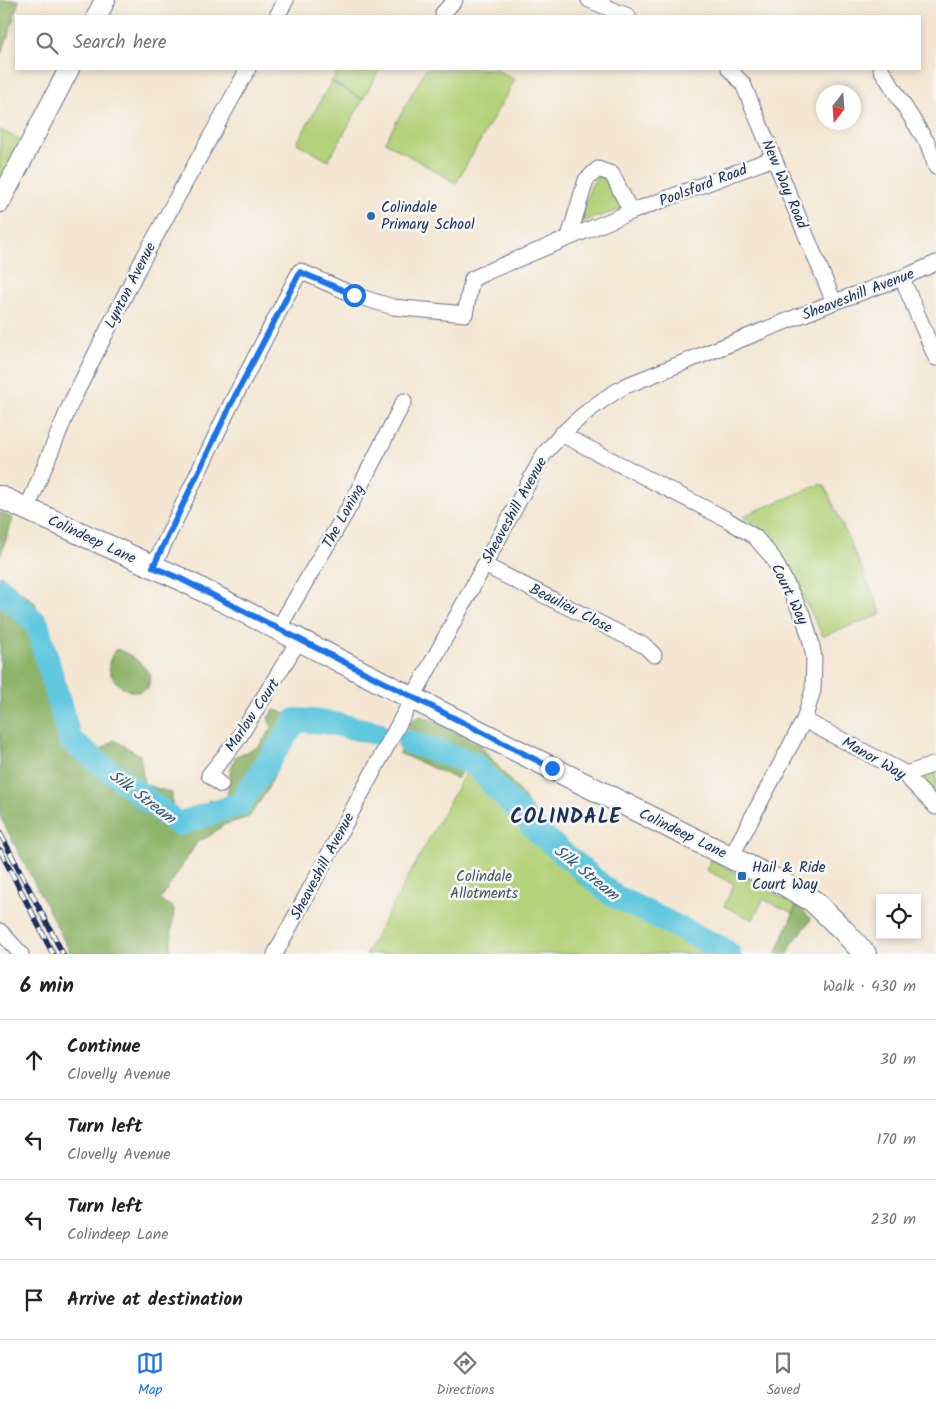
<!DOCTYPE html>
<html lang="en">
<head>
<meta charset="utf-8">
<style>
	body { margin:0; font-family:Kalam,sans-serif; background:#f6f6f6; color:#222 }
	.controls { position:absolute; right:15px; bottom:15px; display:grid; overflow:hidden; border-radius:0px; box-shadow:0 2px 8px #0003 }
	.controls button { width:45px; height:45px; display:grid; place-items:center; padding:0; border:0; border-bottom:1px solid #e0e0e0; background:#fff; color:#222; font:25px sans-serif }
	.compass { position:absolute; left:816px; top:85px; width:45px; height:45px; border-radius:50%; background:#fff; box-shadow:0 2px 8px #0003; rotate:197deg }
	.stop { position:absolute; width:15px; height:15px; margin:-11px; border:4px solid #1a73e8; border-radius:50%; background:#fff }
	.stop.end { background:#1a73e8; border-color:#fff; box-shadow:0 1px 5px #0008 }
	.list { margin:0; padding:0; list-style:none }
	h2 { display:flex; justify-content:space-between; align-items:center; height:65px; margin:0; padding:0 20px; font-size:21px }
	h2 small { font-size:16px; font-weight:400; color:#767676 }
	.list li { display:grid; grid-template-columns:32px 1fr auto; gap:15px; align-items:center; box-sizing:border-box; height:80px; padding:0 20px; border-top:1px solid #e0e0e0 }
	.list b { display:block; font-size:19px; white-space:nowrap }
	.list p { margin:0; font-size:16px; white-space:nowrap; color:#767676 }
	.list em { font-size:16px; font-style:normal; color:#767676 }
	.icon { flex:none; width:28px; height:28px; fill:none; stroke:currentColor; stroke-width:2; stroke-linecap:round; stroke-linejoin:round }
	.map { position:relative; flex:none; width:936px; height:954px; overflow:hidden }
	.search { position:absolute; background:#fff; box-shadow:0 2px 8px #0003; left:15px; right:15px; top:15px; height:55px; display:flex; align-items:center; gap:12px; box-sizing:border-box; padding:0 18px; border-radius:0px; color:#767676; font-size:19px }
	.sheet { height:385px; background:#fff }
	nav { display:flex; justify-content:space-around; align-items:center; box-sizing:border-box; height:70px; border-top:1px solid #e0e0e0; background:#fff; font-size:14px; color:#767676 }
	nav a { display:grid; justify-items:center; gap:2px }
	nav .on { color:#1a73e8 }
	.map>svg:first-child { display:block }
	.green { fill:#b3d279; stroke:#67806c }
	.forest { fill:#8eb469; stroke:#547264 }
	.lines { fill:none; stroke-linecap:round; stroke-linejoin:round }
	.river { stroke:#61c8df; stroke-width:24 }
	.street-casing { stroke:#676f87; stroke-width:17 }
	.secondary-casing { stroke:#676f87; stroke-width:22 }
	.primary-casing { stroke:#676f87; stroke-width:24 }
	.street { stroke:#fff; stroke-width:15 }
	.secondary { stroke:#fff; stroke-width:20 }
	.primary { stroke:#fff; stroke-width:22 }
	.rail-casing { stroke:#1b2f5e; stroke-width:5.5 }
	.rail { stroke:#f6f6f2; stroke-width:4; stroke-dasharray:11; stroke-linecap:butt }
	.route { stroke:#1a73e8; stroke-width:6 }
	.poi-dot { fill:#1f6fb2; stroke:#f6f6f2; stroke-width:2 }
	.labels { text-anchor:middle; stroke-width:5; stroke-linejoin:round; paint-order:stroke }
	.street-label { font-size:15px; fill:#1b2f5e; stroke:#f6f6f2 }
	.poi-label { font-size:15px; fill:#1b2f5e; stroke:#f6f6f2; text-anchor:start }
	.park-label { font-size:15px; fill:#415865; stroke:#f6f6f2 }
	.water-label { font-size:16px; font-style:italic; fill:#2c557e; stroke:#f6f6f2 }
	.district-label { font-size:20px; font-weight:bold; letter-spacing:1px; fill:#1b2f5e; stroke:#f6f6f2 }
</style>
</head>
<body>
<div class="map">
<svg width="936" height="954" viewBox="0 0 936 954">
	<rect width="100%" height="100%" fill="#f6f6f2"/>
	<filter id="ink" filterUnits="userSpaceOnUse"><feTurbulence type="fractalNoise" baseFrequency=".02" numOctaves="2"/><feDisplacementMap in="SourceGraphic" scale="10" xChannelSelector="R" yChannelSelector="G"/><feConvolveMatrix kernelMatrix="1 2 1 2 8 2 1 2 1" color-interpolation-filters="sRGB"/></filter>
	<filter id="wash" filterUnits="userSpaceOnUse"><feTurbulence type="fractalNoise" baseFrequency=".0096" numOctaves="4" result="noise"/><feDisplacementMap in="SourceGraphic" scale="20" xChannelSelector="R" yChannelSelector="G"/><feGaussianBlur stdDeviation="1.12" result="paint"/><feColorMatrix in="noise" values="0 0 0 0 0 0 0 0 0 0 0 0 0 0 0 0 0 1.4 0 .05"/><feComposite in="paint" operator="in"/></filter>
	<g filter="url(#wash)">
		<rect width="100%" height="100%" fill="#f4e6d2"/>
		<g class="green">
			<polygon points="339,69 380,69 363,99 332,81"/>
			<polygon points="426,69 495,69 515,80 456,183 385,142"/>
			<polygon points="331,82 363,100 328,161 297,143"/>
			<polygon points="0,130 30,144 0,202"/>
			<polygon points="599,175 612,181 625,208 579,223 591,186"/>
			<polygon points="821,484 825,486 880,610 880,615 823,636 781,554 757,524 744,518 745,515"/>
			<polygon points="468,768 580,884 722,954 366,954"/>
			<polygon points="936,769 936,800 915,776"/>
			<polygon points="711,859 796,906 793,913 763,899 753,920 724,906 734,884 706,870"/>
		</g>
		<g class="forest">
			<polygon points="0,0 19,0 8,37 0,56"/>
			<polygon points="0,512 13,519 0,557"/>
			<polygon points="0,575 35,603 69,716 79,742 96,753 114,740 140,755 144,784 172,793 172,810 194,816 209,800 218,804 227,796 231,768 236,756 258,747 272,728 268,718 274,710 294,715 316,713 296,728 265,794 249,817 223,825 210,836 198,841 160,900 174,908 170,954 71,954 0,816"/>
			<path d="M116,649C132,654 141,663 151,675L148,688C145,689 140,692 137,692C123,692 107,677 109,663C110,658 113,653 116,649Z"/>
			<polygon points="420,716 435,721 480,745 523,796 544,830 573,858 616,889 680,923 725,939 741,954 725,954 582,880 469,765 465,765 457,779 399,753 410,722"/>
			<polygon points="796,906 803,910 811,920 792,944 788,954 776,954"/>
		</g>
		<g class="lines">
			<g class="river">
				<polyline points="0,589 37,624 70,740 178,824 240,804 296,720 325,722 377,733"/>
				<polyline points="409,742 473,763 538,832 614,896 723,949 729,954"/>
			</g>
		</g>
	</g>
	<g filter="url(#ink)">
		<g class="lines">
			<g class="street-casing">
				<g id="street">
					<polyline points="589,0 628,16"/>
					<polyline points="443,13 455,0"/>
					<polyline points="277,16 286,0"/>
					<polyline points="729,69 743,84 834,302"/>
					<polyline points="881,69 928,144 936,167"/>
					<polyline points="569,237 586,180 598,169 612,174 631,212"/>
					<polyline points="902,278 936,358"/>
					<polyline points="561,434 726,519 755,537 773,558 804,618 811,642 814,658 813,690 804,720 731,857"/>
					<polyline points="27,509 71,403 143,259 248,69"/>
					<polyline points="484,565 645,646 654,655"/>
					<polyline points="153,567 231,404 300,271 354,295 393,307 465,314 472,279 489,271 631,212 774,158"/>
					<polyline points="278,629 351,504 404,401"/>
					<polyline points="804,720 901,771 936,807"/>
					<polyline points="905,774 936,764"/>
					<polyline points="221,785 209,775 238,739 299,640"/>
					<polyline points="0,931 21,954"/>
					<path d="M275,954L544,454C570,424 591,406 625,386L834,302L902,278L936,263"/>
				</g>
			</g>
			<g class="secondary-casing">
				<g id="secondary">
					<polyline points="97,16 105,0"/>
					<polyline points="0,202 69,69"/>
				</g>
			</g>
			<g class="primary-casing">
				<polyline id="primary" points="0,497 181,579 404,694 780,882 813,901 842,929 865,954"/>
			</g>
			<use href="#street" class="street"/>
			<use href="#secondary" class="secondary"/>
			<use href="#primary" class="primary"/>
			<g class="rail-casing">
				<g id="rail">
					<polyline points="0,833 63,954"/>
					<polyline points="0,850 53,954"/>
				</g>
			</g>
			<use href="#rail" class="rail"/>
		</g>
	</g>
	<g class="lines" filter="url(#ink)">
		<polyline class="route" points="354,295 300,272 231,404 153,567 181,579 552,768"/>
	</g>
	<g class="poi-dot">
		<circle cx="371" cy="216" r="5"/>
		<rect x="737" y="871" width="10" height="10" rx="2.5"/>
	</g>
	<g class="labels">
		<g class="street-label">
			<text transform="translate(785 184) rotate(67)" y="5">New Way Road</text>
			<text transform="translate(703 185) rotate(-21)" y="5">Poolsford Road</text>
			<text transform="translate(130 285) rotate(-63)" y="5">Lynton Avenue</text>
			<text transform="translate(858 294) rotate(-21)" y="5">Sheaveshill Avenue</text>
			<text transform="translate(514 510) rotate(-61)" y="5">Sheaveshill Avenue</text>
			<text transform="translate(343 516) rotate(-61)" y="5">The Loning</text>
			<text transform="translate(92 539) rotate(25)" y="5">Colindeep Lane</text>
			<text transform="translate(790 594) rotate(64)" y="5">Court Way</text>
			<text transform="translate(571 608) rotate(27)" y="5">Beaulieu Close</text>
			<text transform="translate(252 715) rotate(-56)" y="5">Marlow Court</text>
			<text transform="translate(874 758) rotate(30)" y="5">Manor Way</text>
			<text transform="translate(683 833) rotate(26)" y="5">Colindeep Lane</text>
			<text transform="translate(322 866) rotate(-62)" y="5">Sheaveshill Avenue</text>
		</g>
		<g class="poi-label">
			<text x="381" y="212">Colindale<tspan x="381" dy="17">Primary School</tspan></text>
			<text x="752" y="872">Hail &amp; Ride<tspan x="752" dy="17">Court Way</tspan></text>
		</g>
		<g class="park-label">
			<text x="484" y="881">Colindale<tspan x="484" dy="17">Allotments</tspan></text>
		</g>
		<g class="water-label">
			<text transform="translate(143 796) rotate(37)" y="6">Silk Stream</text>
			<text transform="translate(587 872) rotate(39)" y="6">Silk Stream</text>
		</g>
		<g class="district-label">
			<text x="566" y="823">COLINDALE</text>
		</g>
	</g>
</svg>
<div class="controls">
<button><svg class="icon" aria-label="locate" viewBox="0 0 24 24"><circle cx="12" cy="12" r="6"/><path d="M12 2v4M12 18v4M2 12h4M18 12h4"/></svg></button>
</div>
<svg class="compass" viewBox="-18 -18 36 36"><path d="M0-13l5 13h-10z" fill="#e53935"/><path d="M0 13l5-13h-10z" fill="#767676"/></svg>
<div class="stop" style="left:354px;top:295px"></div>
<div class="stop end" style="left:552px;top:768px"></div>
<div class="search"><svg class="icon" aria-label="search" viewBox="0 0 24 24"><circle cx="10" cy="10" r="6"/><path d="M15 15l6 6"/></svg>Search here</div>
</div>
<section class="sheet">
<h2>6 min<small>Walk · 430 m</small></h2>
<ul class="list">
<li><svg class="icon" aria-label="ahead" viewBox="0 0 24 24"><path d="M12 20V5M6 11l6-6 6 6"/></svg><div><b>Continue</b><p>Clovelly Avenue</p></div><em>30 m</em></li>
<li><svg class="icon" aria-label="left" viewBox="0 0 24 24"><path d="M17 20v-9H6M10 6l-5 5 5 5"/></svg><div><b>Turn left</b><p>Clovelly Avenue</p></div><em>170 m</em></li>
<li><svg class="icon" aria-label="left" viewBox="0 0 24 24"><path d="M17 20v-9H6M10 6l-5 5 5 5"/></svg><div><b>Turn left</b><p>Colindeep Lane</p></div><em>230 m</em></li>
<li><svg class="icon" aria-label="arrive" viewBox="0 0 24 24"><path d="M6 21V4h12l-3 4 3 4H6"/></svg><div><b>Arrive at destination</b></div></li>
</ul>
</section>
<nav>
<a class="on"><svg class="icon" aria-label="map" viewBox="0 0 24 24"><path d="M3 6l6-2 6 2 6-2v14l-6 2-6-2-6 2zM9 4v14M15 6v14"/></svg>Map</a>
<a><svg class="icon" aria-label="directions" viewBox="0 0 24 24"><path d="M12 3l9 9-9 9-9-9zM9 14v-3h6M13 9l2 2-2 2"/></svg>Directions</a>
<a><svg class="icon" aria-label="saved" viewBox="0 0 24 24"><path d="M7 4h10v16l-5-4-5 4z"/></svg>Saved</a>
</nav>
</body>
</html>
